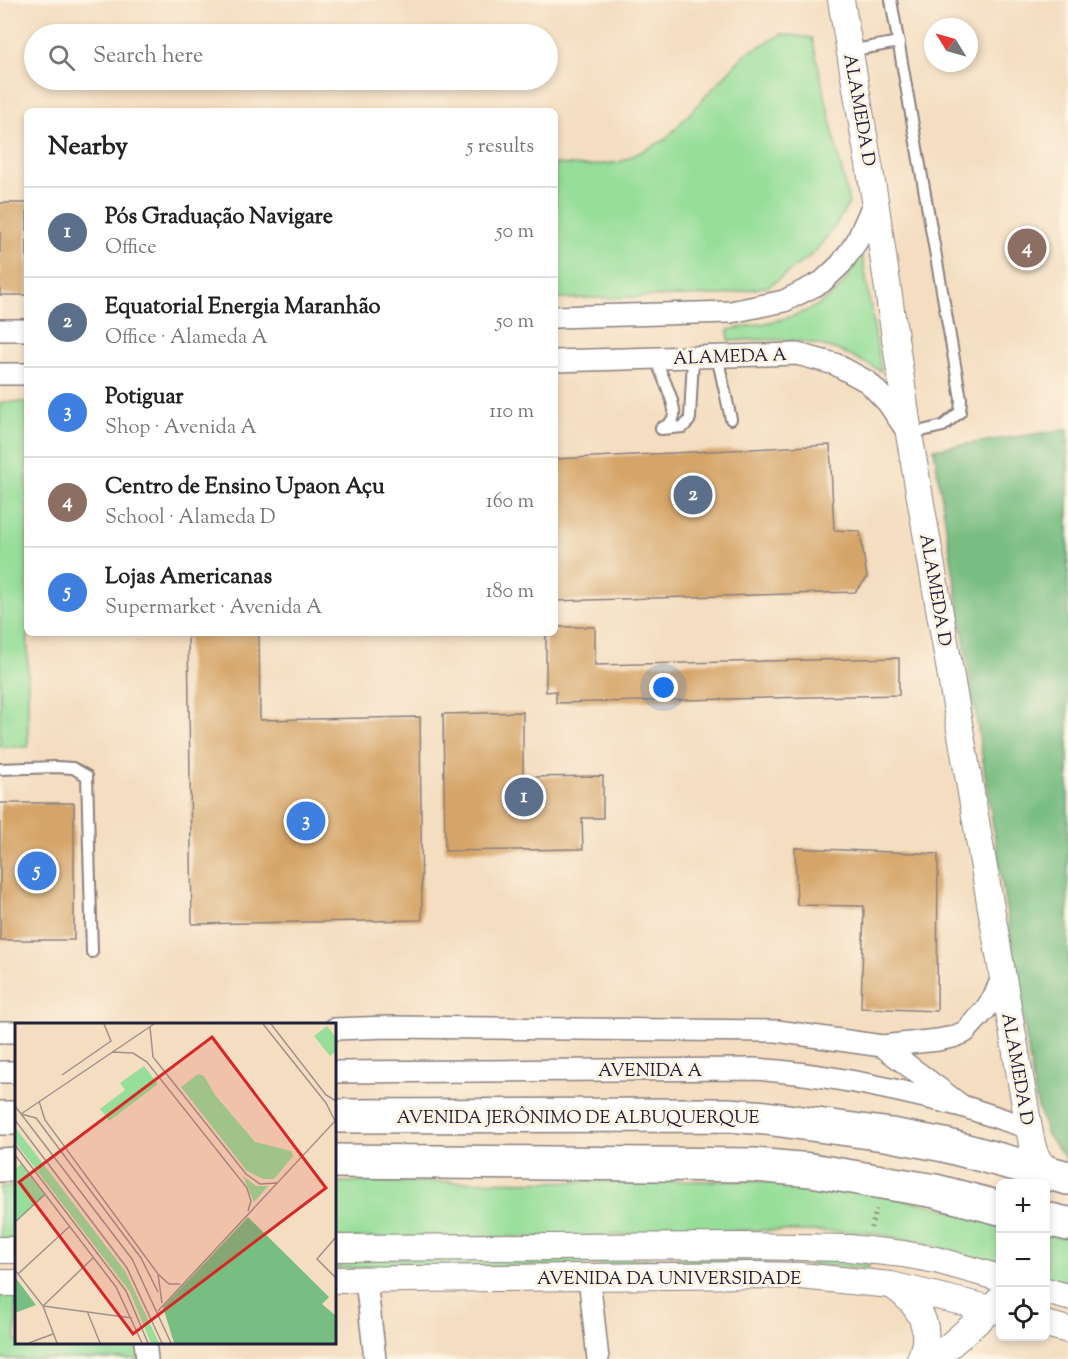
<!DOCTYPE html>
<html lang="en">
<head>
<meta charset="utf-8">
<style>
	body { margin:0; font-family:"Sorts Mill Goudy",serif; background:#f6f6f6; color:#222 }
	.controls { position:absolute; right:18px; bottom:18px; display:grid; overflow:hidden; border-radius:9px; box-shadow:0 3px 9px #0003 }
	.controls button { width:54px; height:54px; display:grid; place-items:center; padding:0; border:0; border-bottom:2px solid #e0e0e0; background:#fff; color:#222; font:30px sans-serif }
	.compass { position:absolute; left:924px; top:18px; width:54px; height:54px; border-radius:50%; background:#fff; box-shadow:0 3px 9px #0003; rotate:307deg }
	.you { position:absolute; left:664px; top:688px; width:21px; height:21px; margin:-15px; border:4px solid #fff; border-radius:50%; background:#1a73e8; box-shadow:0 0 0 9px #1a73e833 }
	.badge { display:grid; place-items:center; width:39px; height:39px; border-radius:50%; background:#b45309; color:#fff; font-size:20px; font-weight:700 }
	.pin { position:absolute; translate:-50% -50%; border:3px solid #fff; box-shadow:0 2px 6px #0006 }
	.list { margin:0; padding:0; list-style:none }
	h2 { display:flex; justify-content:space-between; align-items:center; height:78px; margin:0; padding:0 24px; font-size:26px }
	h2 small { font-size:20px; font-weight:400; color:#767676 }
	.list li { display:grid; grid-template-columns:39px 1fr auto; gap:18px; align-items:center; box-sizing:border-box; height:90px; padding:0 24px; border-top:2px solid #e0e0e0 }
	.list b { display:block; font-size:22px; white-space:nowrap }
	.list p { margin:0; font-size:20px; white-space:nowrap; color:#767676 }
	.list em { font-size:20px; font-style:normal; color:#767676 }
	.icon { flex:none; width:33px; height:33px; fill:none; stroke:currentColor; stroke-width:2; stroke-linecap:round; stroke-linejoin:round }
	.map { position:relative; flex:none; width:1068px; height:1359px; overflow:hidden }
	.search { position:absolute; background:#fff; box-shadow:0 3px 9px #0003; left:24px; top:24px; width:534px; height:66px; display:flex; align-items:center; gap:15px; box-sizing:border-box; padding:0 21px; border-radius:33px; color:#767676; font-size:22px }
	.panel { position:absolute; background:#fff; box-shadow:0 3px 9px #0003; left:24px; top:108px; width:534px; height:528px; border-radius:9px }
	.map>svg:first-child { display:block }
	.green { fill:#96de99; stroke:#5c806a; stroke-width:1.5 }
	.forest { fill:#78bd81; stroke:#4d705e; stroke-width:1.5 }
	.building { fill:#d5a468 }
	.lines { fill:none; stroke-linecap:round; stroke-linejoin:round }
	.service-casing { stroke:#8b807e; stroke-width:14 }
	.minor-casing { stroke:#8b807e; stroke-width:24 }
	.tertiary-casing { stroke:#8b807e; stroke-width:28 }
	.primary-casing { stroke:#8b807e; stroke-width:36 }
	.path { stroke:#8b807e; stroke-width:4; stroke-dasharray:1.5 4.5; stroke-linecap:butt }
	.service { stroke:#fff; stroke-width:10 }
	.minor { stroke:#fff; stroke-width:21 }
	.tertiary { stroke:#fff; stroke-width:26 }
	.primary { stroke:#fff; stroke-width:33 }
	.labels { text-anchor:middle; stroke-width:6; stroke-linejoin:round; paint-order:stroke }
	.street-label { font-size:18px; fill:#22223b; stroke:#fcf5e5 }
	.inset-road { fill:none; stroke:#a0928b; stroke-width:1.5 }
	.view { fill:#d62828; fill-opacity:0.15; stroke:#d62828; stroke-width:3 }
	.inset-edge { fill:none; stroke:#22223b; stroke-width:3 }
</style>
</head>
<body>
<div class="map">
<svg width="1068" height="1359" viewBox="0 0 1068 1359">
	<rect width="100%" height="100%" fill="#fcf5e5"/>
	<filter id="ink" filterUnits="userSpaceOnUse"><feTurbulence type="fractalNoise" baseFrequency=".0167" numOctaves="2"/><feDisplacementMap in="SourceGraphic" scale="12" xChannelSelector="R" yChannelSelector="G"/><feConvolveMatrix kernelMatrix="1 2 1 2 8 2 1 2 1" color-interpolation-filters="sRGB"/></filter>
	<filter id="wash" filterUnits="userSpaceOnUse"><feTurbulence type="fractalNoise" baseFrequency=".008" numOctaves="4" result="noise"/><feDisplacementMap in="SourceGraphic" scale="24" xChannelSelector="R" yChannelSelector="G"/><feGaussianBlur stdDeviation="1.35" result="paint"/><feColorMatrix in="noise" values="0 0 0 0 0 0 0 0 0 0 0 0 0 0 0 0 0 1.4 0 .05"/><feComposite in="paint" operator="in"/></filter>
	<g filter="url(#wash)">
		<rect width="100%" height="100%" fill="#f4ddc0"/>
		<g class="green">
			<polygon points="782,34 812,38 849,203 835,226 813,254 769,286 723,295 555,299 555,164 589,166 620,162 665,140 745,54"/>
			<path d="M862,254L881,371C865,363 848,353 831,348C797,337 764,339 729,341L728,330C766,322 810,319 839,289C848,279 855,266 862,254Z"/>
			<polygon points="0,402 27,402 28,747 0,747"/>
			<polygon points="757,1181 890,1196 1000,1222 1000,1265 927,1244 867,1232 740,1230 574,1237 335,1238 334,1182"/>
			<polygon points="16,1186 16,1239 0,1239 0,1187"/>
			<polygon points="1046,1233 1068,1239 1068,1284 1046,1277"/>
			<polygon points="334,1258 871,1259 868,1268 784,1263 335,1268"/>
			<polygon points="0,1290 16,1290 16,1342 155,1343 157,1359 0,1359"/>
		</g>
		<polygon class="forest" points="1068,429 1068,1159 1066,1159 1047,1135 1036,1100 934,449"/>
		<g id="blocks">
			<g class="building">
				<rect x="0" y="203" width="27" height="92"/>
				<polygon points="830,445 834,530 860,531 867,578 855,592 555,601 555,459"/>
				<polygon points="555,627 595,627 595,665 899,658 899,695 556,703 556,691 546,692 546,633 555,633"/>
				<polygon points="188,633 259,633 260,720 420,717 422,920 192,924"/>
				<polygon points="523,712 523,777 603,776 603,818 582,818 583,849 445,851 443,714"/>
				<rect x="0" y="803" width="74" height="137"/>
				<polygon points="795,848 938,854 937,1011 861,1008 864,906 797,905"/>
			</g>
		</g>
	</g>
	<g filter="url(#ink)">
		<use href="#blocks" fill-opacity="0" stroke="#8b807e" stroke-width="1.5"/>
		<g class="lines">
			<g class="service-casing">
				<g id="service">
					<polyline points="891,0 961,399 960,412 943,426 909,434"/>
					<polyline points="849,51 899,42"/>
					<polyline points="717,356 731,419"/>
					<path d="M655,358C660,371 676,403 674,415C673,422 667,426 661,428"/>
					<polyline points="661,429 683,427 689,421 690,418 693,357"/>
					<polyline points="0,769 56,767 73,768 87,776 92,952"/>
				</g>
			</g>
			<g class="minor-casing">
				<g id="minor">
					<polyline points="555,317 731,312 784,301 822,282 841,264 857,241 875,200"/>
					<polyline points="0,330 27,330"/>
					<polyline points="555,361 797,354 835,364 868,382 888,403 909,434"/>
					<polyline points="0,374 27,374"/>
					<polyline points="334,1029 388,1027 777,1031 882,1046 938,1040 953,1037 965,1032 985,1010 994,997 1002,978"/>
					<polyline points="0,1032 16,1032"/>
					<polyline points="882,1046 962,1106 1029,1128"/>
					<polyline points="0,1072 16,1072"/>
					<path d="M334,1072L753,1069C824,1073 893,1089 962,1106"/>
					<polyline points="589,1277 598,1359"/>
					<polyline points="366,1280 375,1359"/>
					<polyline points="145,1342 147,1359"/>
				</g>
			</g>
			<g class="tertiary-casing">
				<g id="tertiary">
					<path d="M841,0L875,200L909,434L1029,1128C1033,1150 1033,1157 1050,1173"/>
					<polyline points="334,1248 741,1246 849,1248 903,1254 936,1260 1000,1278"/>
					<polyline points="0,1250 16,1250"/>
					<polyline points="334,1280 754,1275 800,1276 891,1285 1000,1311"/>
					<polyline points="0,1283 16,1283"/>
					<path d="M893,1286C919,1304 934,1327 920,1359"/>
					<polyline points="1046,1291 1068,1297"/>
					<polyline points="1046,1324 1068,1330"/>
					<polyline points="934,1359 992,1309 1000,1299"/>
				</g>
			</g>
			<g class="primary-casing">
				<g id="primary">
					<polyline points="334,1116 728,1115 766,1118 891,1135 944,1145 1068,1178"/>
					<polyline points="0,1118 16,1118"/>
					<polyline points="334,1161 754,1165 811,1170 935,1191 1000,1208"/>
					<polyline points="0,1165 16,1164"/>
					<polyline points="1046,1219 1068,1224"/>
				</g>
			</g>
			<polyline class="path" points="871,1228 876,1209"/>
			<use href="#service" class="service"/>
			<use href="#minor" class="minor"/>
			<use href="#tertiary" class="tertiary"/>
			<use href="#primary" class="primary"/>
		</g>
	</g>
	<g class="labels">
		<g class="street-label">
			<text transform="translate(860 110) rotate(80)" y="6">ALAMEDA D</text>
			<text transform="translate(730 356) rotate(-2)" y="6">ALAMEDA A</text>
			<text transform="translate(936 590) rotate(80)" y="6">ALAMEDA D</text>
			<text transform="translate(1018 1069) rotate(80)" y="6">ALAMEDA D</text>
			<text x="650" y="1076">AVENIDA A</text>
			<text x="578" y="1123">AVENIDA JERÔNIMO DE ALBUQUERQUE</text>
			<text x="669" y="1284">AVENIDA DA UNIVERSIDADE</text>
		</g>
	</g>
	<g transform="translate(15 1023)">
		<rect width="321" height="321" fill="#f4ddc0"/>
		<path d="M312,3L321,14V28L315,33L299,13ZM129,43L143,61L94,98L85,86L110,67L105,60ZM183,51L189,53L200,72L240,119L276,128L278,133L259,156H248L232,148L166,64ZM0,104L110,248L144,320H136L115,269L0,119ZM6,141L30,173L0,200V146ZM228,153L241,163H253L239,179Z" fill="#96de99"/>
		<path d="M233,194L314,274L307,281L321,293V320H159L148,284ZM0,254L21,282L0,290Z" fill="#78bd81"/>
		<path class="inset-road" d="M248,1L311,80L320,98M256,1L311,72L321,78M135,4L138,34L231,151L245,161L262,160M97,29L118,30L132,39L232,165L236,178L233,188M47,52L96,18L89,1M24,78L30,97L143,251L154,261H165M0,83L117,236L156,320M6,91L21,95L126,235L143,269M6,91L139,1M0,97L112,245L147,320M0,122L111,268L133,320M0,132L101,264L127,320M0,199L30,171M321,214L302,236L321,255M0,247L28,283L42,320M3,251L55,203M143,251L147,280M28,283L117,295M28,283L79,234M72,288L85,320M143,288L321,97M14,320L38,311"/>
		<path class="view" d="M197,14L311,165L118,311L4,159Z"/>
		<rect width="321" height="321" class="inset-edge"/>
	</g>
</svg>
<div class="controls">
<button>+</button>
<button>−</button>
<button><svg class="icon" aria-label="locate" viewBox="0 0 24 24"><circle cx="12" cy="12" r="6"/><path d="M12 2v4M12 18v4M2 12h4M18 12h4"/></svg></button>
</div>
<svg class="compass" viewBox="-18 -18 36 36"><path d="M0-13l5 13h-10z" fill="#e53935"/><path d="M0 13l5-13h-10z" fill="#767676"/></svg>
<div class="you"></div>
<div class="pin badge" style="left:524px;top:797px;background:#5c6f8a">1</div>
<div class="pin badge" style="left:693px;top:495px;background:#5c6f8a">2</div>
<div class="pin badge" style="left:306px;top:821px;background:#3f7fe0">3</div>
<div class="pin badge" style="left:1027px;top:248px;background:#8d6e63">4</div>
<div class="pin badge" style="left:37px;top:871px;background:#3f7fe0">5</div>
<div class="search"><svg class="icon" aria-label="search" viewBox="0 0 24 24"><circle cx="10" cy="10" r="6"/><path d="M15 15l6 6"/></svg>Search here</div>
<section class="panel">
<h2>Nearby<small>5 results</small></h2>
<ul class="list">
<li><span class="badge" style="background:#5c6f8a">1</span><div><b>Pós Graduação Navigare</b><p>Office</p></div><em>50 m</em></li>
<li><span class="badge" style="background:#5c6f8a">2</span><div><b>Equatorial Energia Maranhão</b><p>Office · Alameda A</p></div><em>50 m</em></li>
<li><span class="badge" style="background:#3f7fe0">3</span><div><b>Potiguar</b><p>Shop · Avenida A</p></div><em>110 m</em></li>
<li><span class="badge" style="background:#8d6e63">4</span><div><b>Centro de Ensino Upaon Açu</b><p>School · Alameda D</p></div><em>160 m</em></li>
<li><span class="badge" style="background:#3f7fe0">5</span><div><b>Lojas Americanas</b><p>Supermarket · Avenida A</p></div><em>180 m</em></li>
</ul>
</section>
</div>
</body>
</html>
